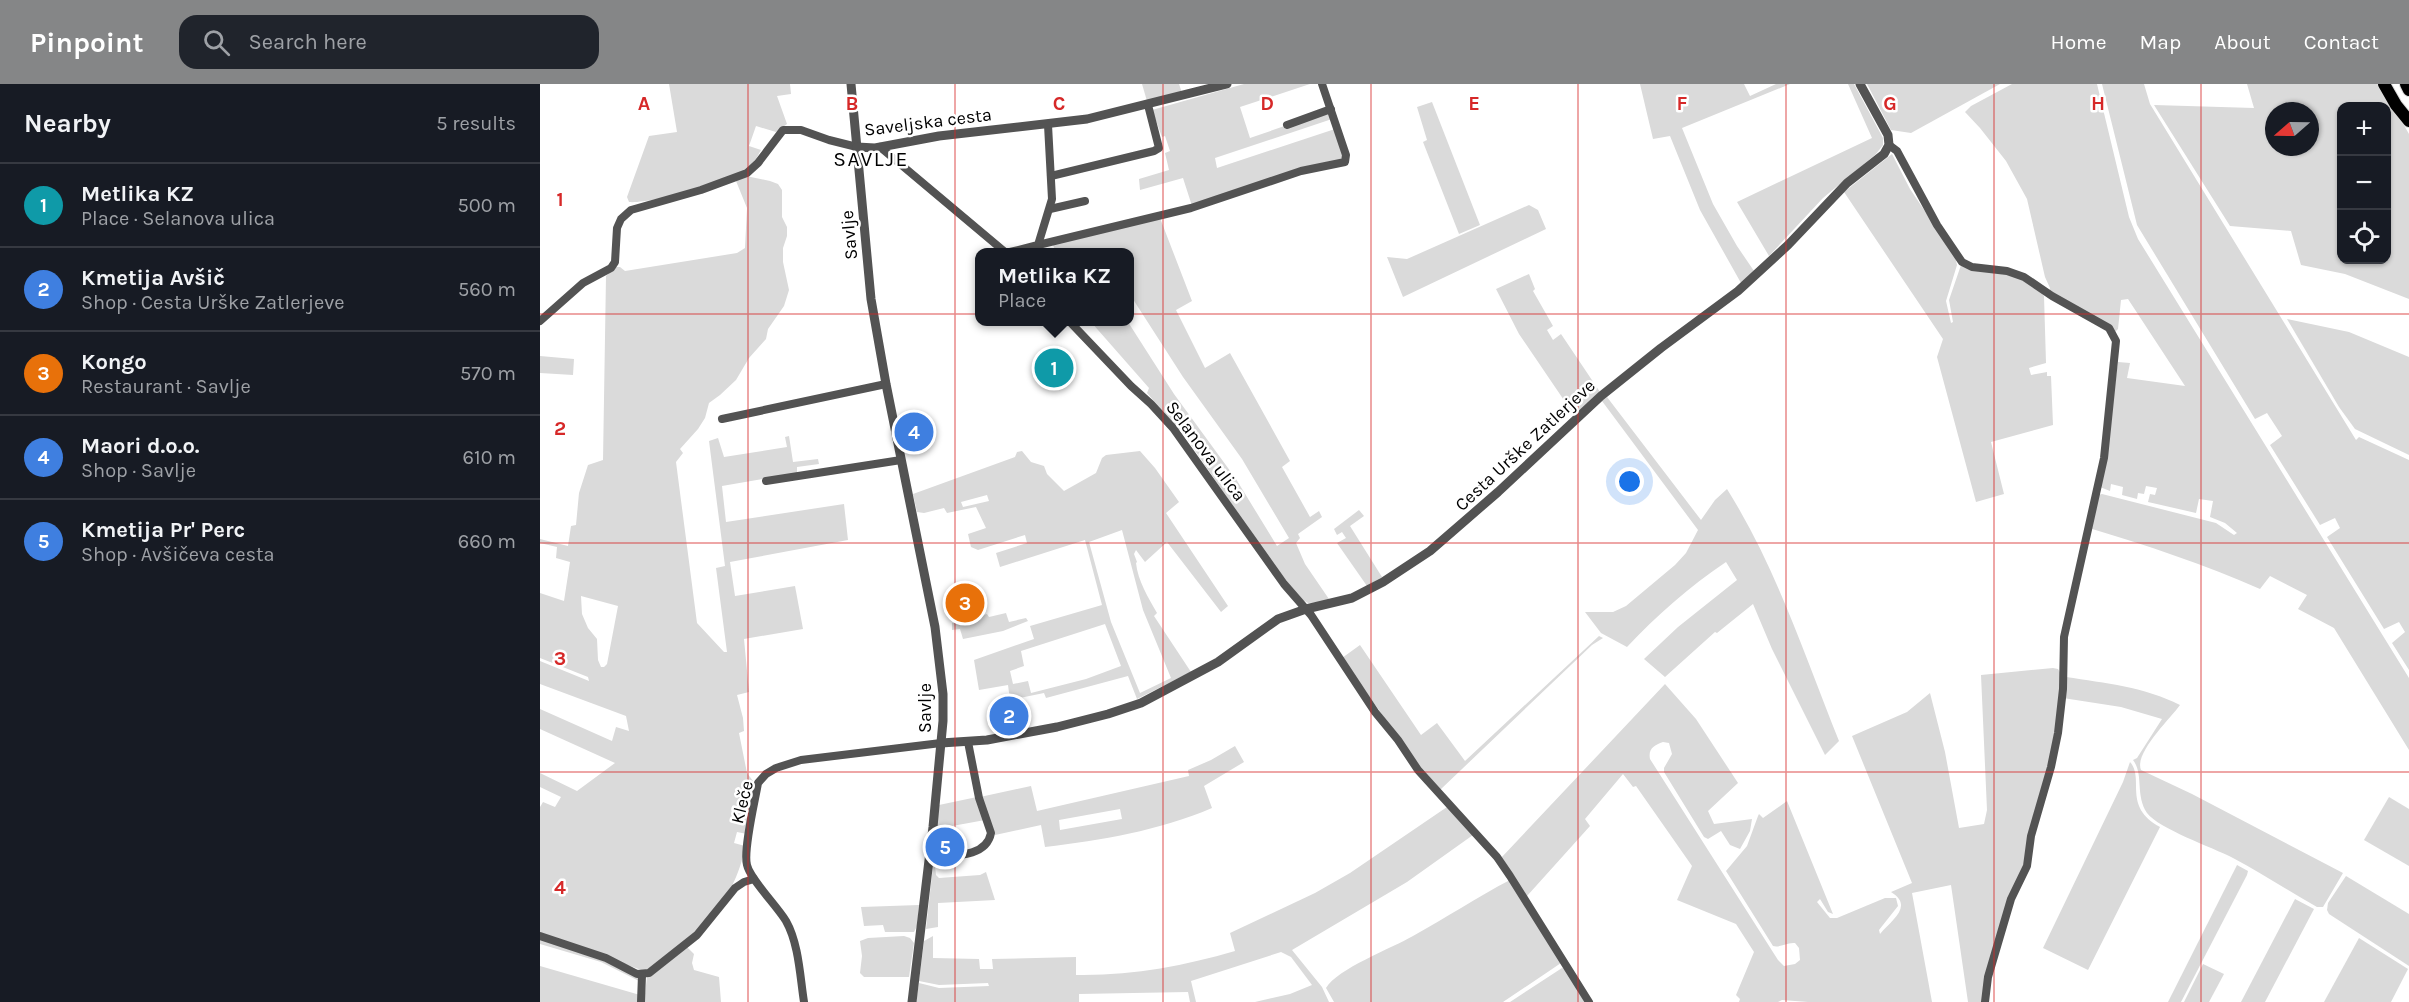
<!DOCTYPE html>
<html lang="en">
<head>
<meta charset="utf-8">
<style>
	body { margin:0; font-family:Karla,sans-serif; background:#20242c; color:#f1f3f6 }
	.controls { position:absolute; right:18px; top:18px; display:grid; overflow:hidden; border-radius:12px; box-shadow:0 2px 4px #0004 }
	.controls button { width:54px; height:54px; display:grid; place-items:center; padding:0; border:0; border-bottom:2px solid #363941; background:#171b24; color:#f1f3f6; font:30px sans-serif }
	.compass { position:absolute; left:1725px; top:18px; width:54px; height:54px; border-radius:50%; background:#171b24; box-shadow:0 2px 4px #0004; rotate:250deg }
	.you { position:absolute; left:1090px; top:398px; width:21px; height:21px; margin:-15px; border:4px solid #fff; border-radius:50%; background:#1a73e8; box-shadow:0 0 0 9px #1a73e833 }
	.badge { display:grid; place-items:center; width:39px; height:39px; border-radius:50%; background:#858687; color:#fff; font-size:20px; font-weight:700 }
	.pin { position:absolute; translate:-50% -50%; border:3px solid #fff; box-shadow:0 2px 6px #0006 }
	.popup { position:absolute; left:435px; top:164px; width:159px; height:78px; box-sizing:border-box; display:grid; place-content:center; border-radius:12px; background:#171b24; filter:drop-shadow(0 2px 4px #0005); font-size:20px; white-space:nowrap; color:#9ea1a6 }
	.popup b { font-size:22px; color:#f1f3f6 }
	.popup::after { content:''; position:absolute; left:50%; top:100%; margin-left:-12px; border:12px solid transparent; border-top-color:#171b24 }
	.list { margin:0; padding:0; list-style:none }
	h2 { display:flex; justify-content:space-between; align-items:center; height:78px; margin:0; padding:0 24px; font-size:26px }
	h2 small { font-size:20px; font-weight:400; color:#9ea1a6 }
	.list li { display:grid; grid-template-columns:39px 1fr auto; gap:18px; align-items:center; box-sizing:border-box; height:84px; padding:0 24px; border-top:2px solid #363941 }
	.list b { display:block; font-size:22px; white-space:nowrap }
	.list p { margin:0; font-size:20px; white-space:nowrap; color:#9ea1a6 }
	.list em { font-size:20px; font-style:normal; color:#9ea1a6 }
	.icon { flex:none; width:33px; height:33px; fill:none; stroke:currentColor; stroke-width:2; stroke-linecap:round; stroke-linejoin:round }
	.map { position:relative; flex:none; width:1869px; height:918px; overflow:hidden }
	header { display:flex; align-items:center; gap:36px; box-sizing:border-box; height:84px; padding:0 30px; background:#858687; color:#fff }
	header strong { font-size:28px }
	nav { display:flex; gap:33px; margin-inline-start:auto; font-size:21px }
	.search { width:420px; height:54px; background:#20242c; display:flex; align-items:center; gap:15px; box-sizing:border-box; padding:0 21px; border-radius:18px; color:#9ea1a6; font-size:22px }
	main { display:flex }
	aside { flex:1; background:#171b24 }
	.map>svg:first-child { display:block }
	.green { fill:#dadada; fill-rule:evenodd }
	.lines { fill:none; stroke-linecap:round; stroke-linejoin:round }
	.trunk-casing { stroke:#dbdbdb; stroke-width:14 }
	.minor { stroke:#535353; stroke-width:8 }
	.tertiary { stroke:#535353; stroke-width:9 }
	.trunk { stroke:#000; stroke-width:12 }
	.grid { fill:none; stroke:#d62828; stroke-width:1.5; stroke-opacity:0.55 }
	.labels { text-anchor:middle; stroke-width:5; stroke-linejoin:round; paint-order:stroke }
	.street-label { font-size:18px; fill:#000; stroke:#fff }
	.quarter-label { font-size:21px; letter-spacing:1.5px; fill:#000; stroke:#fff }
	.grid-label { font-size:20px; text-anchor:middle; font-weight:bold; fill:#d62828; stroke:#fff; stroke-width:5; stroke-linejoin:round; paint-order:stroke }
</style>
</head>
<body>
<header>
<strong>Pinpoint</strong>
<div class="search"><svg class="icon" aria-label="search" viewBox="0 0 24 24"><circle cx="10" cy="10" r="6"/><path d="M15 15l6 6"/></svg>Search here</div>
<nav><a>Home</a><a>Map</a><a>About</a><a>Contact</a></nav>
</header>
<main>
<aside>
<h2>Nearby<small>5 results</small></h2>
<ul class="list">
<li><span class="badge" style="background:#0f9aa8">1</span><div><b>Metlika KZ</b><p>Place · Selanova ulica</p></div><em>500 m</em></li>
<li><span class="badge" style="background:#3f7fe0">2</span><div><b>Kmetija Avšič</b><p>Shop · Cesta Urške Zatlerjeve</p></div><em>560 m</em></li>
<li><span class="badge" style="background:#e8710a">3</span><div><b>Kongo</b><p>Restaurant · Savlje</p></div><em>570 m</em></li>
<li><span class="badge" style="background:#3f7fe0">4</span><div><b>Maori d.o.o.</b><p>Shop · Savlje</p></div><em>610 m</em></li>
<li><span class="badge" style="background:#3f7fe0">5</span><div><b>Kmetija Pr' Perc</b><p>Shop · Avšičeva cesta</p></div><em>660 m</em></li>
</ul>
</aside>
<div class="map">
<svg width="1869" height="918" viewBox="0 0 1869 918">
	<rect width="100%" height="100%" fill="#fff"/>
	<g class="green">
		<path d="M129,0H250L251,10L237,12L247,40L236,48L216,42L209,62L221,66C217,73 214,80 207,85C189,98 111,120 89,118L87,113L109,52L137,48Z"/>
		<polygon points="602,0 639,0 642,9 607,17"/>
		<polygon points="704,0 770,0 700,23 710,54 788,27 792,35 675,74 677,84 795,45 804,76 652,122 643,94 600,106 599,95 629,86 625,69 630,67 625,52 622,53 612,26"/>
		<polygon points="1100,0 1204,0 1210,12 1236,0 1250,0 1142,44 1173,120 1197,162 1214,187 1201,199 1160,126 1130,52 1113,55"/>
		<polygon points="1308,0 1314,0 1343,54 1343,61 1336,70 1283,114 1229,172 1197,118 1332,54"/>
		<polygon points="1327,0 1460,0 1371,49 1351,46"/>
		<path d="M1472,0H1557L1589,133L1598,155L1869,594V666L1794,544L1758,525L1767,511L1730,492L1720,505C1664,480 1608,462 1549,444L1558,411L1562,410L1676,439L1694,451L1697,449L1685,439L1670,433L1673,417L1659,415L1656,429L1608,418L1610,410L1615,411L1617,404L1606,402L1604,410L1598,409L1597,415L1582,411L1583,403L1571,400L1570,407L1560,403L1578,278L1590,279L1587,294L1645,302L1588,215L1581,216L1578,245L1575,248L1567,240L1509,209L1510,204L1505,193L1487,115L1466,77L1440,44L1425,28L1431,22Z"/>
		<polygon points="1562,0 1604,0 1610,20 1816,356 1819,353 1869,376 1869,586 1852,559 1865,548 1859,538 1844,545 1787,453 1800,444 1795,434 1780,441 1730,361 1742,352 1727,329 1715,335 1597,141"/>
		<path d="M1707,0H1840L1869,50V215L1805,190L1761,181L1751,147L1690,142L1614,21L1714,24ZM1802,22H1846V176H1802ZM1734,27H1770V63H1734Z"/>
		<polygon points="892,18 940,141 919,150 883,58 887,56 877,23"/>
		<polygon points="1352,70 1370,105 1415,172 1417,181 1406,217 1411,239 1413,238 1409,216 1421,181 1471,189 1501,208 1504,212 1506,279 1489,284 1491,291 1507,288 1507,292 1511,292 1513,341 1451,358 1464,410 1436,418 1397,273 1403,255 1304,108"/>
		<path d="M206,92L230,97L238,100L242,106V133L247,143V152L243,164V178L249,206L244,222L228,245L226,255L209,274L196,296L180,311L169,319L165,334L158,345L140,365L143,369L136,378L157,539L184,568H187L176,484L185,482L169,357L178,354L184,373L247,363L245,353L249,352L253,378L278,375L279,380L257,383V389L182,402L186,438L304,420L308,456L190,478L195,512L255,502L263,545L204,555L209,608L197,611L203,634L204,647L199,649L207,689L213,697L207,750L197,748L194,759L205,762C203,775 198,790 192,802C178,828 131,875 104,887L0,849V723L3,718L15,723L21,713L0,703V689L37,707L75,679L0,645V625L72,657L76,643L89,647L86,632L0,600V577L49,597L48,593L0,574V509L24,517L30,478L16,474L17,463L0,459V455L28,462L31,442L36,441L39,409L48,381L63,376L66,192L75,183H80L85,187L197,169L205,164L207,124L196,97ZM41,512L78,522L67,580L64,583H61L58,576L57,555L48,544L42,530Z"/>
		<polygon points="989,121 998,126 1006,145 863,213 847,173 867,175"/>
		<polygon points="620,134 652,217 636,226 665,284 690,269 750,377 742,383 770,433 779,427 782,433 758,450 760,454 756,459 765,480 791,518 768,519 761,515 730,476 645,352 607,309 609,304 551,238 588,238 634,310 696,395 737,462 749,454 702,375 643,293 589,209 589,168 516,168 512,159"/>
		<polygon points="989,190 995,205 993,207 1013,242 1007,246 1013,256 1021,250 1060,308 1034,331 979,250 956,205"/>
		<polygon points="1747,235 1809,248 1869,273 1869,371 1815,345 1799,323"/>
		<polygon points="0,272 34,275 33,291 0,289"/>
		<path d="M1067,313L1161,436L1175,416L1187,405C1236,483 1265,572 1299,657L1285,671L1232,565L1213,520L1177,549L1175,548L1125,593L1104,575L1138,543L1197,496L1186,478C1149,503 1117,531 1087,563L1061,549L1045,528H1073L1086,522L1135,481L1146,469L1158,446L1062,317Z"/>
		<path d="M482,367L491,378L504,382L507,390L524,407L556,389L562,374L566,371L600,367L615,384L639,418L626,429L688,522L681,528L627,458L605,478L596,466L594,470L597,478L596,479C598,497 608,513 617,529L614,532L651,588L597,615L588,592L506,614L504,609L470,616L468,601L439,606L434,576L494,555L490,542L562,521L545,456L460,483L456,469L487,459L485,451L438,466L431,463L428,450L446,444L436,423L407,429L404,424L384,429L377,428L373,410L475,373L477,368ZM447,411L449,417L423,423L421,418ZM582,446L603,526L631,594L600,609L571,538L549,458ZM565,540L581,582L546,595L491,609L488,597L473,600L470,587L484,582L481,567Z"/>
		<polygon points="819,426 824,432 810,442 842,493 827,502 797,459 806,454 802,448 797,451 794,445"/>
		<polygon points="466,529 469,538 486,534 488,537 463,547 423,555 420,545 412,546 412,539 447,530 449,533"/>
		<polygon points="1059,552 1063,554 1052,561 900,706 880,684 802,574 820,561 881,651 897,639 925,677"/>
		<path d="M1513,584L1518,585L1521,590L1514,661L1485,777L1443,918H1428L1411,801L1372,809L1392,918H1268L1242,916L1238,918H1199L1200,915L1196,911L1214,868L1196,840L1137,816L1152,782L1096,702L1093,703L1083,690L1045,735L1050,742L987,812L961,774L1125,600L1156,635L1198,699L1168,727L1174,740L1212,735L1210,747L1200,765L1190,761L1181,747L1168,755L1164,753L1124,688V684L1132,670L1129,659L1123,658C1114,661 1108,665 1110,675L1238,876L1244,882L1255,880L1260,876L1259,864L1255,859C1247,858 1240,864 1233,862L1186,787L1207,762L1218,732L1219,730L1223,734L1247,717L1293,830L1288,828L1280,815L1277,818L1290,834H1297L1345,814H1356L1358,822L1339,846L1340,850C1352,836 1374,822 1351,808L1372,799L1312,652L1367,628L1390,609L1405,668L1419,744L1444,740L1447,726L1441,591Z"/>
		<path d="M1526,593C1565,599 1605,603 1640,621C1630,635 1594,669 1601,686L1652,710L1803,789L1783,823H1777C1749,807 1721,789 1693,774C1672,763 1619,745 1607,729C1595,711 1604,690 1593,676L1597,674L1622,635L1581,623L1523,614Z"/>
		<path d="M695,662L704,678L664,702L672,724C618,747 562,756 505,763L501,741L455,751L440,713L491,702L497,727L649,692L648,686L671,676ZM580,725L582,735L520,746L519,736Z"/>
		<path d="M1590,678C1605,695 1582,722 1620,743L1548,886L1503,864L1583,698Z"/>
		<polygon points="437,713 445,736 396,745 399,721"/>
		<polygon points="1849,713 1869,725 1869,782 1824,756"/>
		<path d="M907,723L933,751L867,798L752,866L782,903L789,918H715L750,910L772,901L751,873L741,868L651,897L656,918H650L648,908L539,910V918H376L379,899L399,904L449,902L448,899L399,901L379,897L384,857L393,852V874L439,875L440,885H453L452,875L536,873V891C591,892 643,882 695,867L690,849L775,809L810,789Z"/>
		<polygon points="1697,781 1708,787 1707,791 1641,918 1628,918"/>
		<polygon points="393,782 395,782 396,791 399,794 440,791 446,788 455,816 398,819 398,843 386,845"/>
		<polygon points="1806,792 1869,830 1869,882 1789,830 1787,826 1788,819"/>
		<path d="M970,796L1021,879L963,918H794L786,904C797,885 852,864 873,852C906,834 937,813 970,796Z"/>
		<polygon points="1755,815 1774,825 1725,918 1701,918"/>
		<polygon points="379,821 377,842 374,848 345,848 343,841 324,842 321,823"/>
		<polygon points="364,852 370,854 374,859 369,893 324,893 320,889 322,872 320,857 328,854"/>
		<polygon points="1819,854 1868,885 1851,918 1784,918"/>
		<polygon points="0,855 64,877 97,893 99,897 61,878 0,860"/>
		<polygon points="147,863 154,870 152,879 154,886 179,893 181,918 104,918 107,893"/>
		<polygon points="1663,880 1684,890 1669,918 1644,918"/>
		<polygon points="0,882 100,911 99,918 0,918"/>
		<polygon points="1022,884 1025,885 1046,918 970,918"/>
	</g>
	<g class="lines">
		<g class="trunk-casing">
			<g id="trunk">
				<polyline points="1844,0 1856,21 1869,37"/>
				<polyline points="1866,0 1869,6"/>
			</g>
		</g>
		<g class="minor">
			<polyline points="747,41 791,25"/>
			<polyline points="1349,61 1357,67 1397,141 1422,178 1432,183 1467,187 1484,193 1512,212 1569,244 1576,257 1564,374 1524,553 1523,605 1518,649 1511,683 1491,752 1487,782 1471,815 1448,893 1445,918"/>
			<polyline points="340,63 465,168"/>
			<polyline points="511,92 614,67 619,64 608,21"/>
			<polyline points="510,125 545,117"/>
			<polyline points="498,161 651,124 761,87 805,78 806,71 782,0"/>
			<polyline points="470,168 498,161 512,115 508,41"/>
			<polyline points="0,237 43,199 71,184 75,178 77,144 81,135 91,126 161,106 207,89 218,79 243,46 261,46 289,56 317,63"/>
			<polyline points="530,238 591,302 611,320 633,344 744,500 771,531 835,628 858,656 878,686 957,773 970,792 1049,918"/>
			<polyline points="182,335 346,300"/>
			<polyline points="226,397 361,376"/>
			<path d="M389,773C410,771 446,775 451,749L439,714L428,658"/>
			<polyline points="0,852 66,874 97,890 109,889 157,851 195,804 204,798 214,795"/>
			<polyline points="101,918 102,891"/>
			<path d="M264,918C260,893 259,860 246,837C237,822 210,795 207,781C203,766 215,717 218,699L226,690L236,684L261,676L401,659"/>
		</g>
		<g class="tertiary">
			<polyline points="311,0 331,215 346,300 395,543 403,610 403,637 393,743 372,918"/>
			<polyline points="317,63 335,64 399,52 547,35 687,0"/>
			<polyline points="401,659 447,656 517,643 568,630 601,619 678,578 738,535 766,525 812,514 843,498 890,467 958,408 1061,312 1121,264 1198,207 1248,161 1307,99 1344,70 1349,61 1348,51 1320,0"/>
		</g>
		<use href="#trunk" class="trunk"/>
	</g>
	<path class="grid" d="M208,0V918M415,0V918M623,0V918M831,0V918M1038,0V918M1246,0V918M1454,0V918M1661,0V918M0,230H1869M0,459H1869M0,688H1869"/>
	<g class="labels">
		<g class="street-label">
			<text transform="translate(388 38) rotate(-7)" y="6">Saveljska cesta</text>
			<text transform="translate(309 151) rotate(-95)" y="6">Savlje</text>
			<text transform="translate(985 361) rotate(-43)" y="6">Cesta Urške Zatlerjeve</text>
			<text transform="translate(666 367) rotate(53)" y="6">Selanova ulica</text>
			<text transform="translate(385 624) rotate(-90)" y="6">Savlje</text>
			<text transform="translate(202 718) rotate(-76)" y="6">Kleče</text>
		</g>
		<g class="quarter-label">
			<text x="331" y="82">SAVLJE</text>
		</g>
	</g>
	<g class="grid-label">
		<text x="104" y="26">A</text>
		<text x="312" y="26">B</text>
		<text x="519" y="26">C</text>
		<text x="727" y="26">D</text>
		<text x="934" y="26">E</text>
		<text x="1142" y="26">F</text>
		<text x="1350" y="26">G</text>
		<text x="1558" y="26">H</text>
		<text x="20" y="122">1</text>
		<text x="20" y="351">2</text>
		<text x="20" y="581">3</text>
		<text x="20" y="810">4</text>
	</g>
</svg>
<div class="controls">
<button>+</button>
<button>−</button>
<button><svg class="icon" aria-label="locate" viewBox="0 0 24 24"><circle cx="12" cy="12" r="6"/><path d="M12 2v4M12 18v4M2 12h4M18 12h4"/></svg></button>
</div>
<svg class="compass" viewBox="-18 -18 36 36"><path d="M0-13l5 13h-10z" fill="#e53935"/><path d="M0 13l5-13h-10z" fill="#9ea1a6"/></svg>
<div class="you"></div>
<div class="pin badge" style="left:514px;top:284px;background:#0f9aa8">1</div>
<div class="popup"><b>Metlika KZ</b>Place</div>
<div class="pin badge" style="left:469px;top:632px;background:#3f7fe0">2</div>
<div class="pin badge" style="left:425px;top:519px;background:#e8710a">3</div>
<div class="pin badge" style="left:374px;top:348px;background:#3f7fe0">4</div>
<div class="pin badge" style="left:405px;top:763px;background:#3f7fe0">5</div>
</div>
</main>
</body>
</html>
